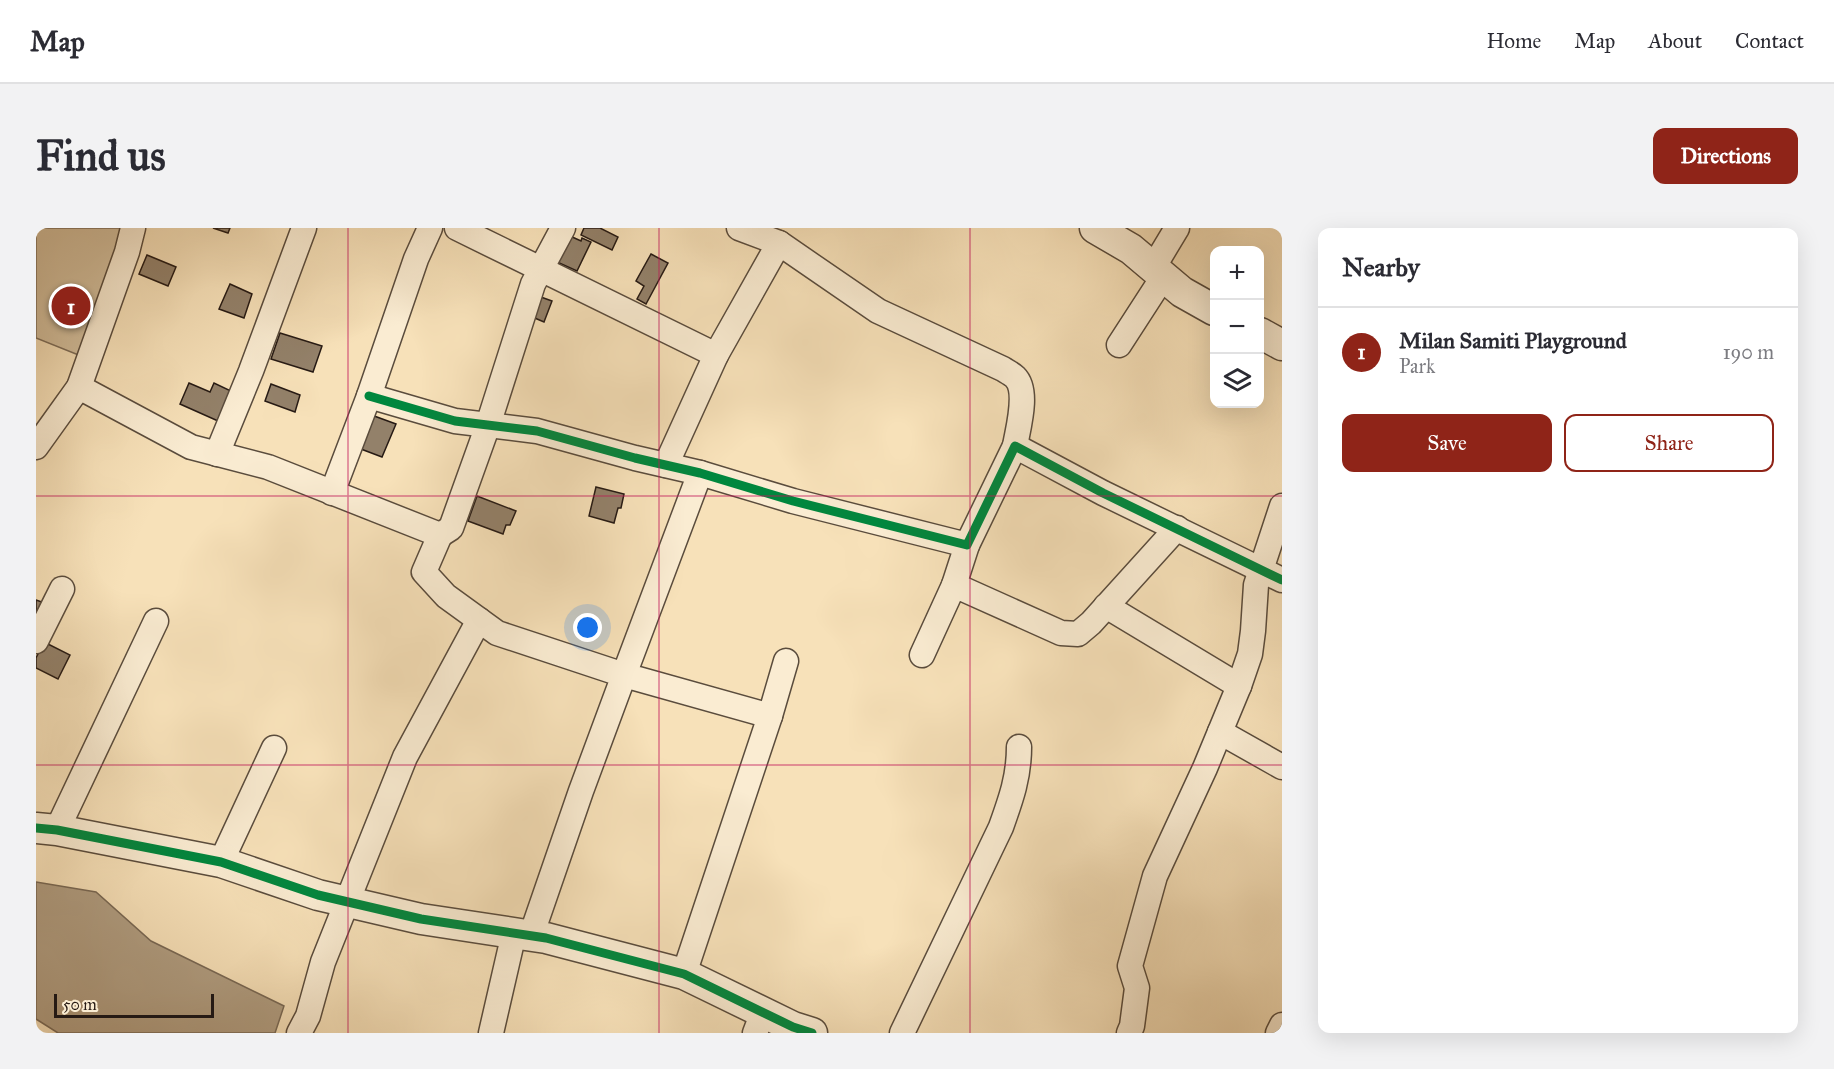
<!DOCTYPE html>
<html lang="en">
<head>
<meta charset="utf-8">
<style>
	body { margin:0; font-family:"IM FELL Great Primer",serif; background:#f2f2f3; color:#2b2b33 }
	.controls { position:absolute; right:18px; top:18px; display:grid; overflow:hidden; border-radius:12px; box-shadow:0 6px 24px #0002 }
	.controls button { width:54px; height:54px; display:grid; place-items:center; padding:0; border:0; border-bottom:2px solid #e1e1e2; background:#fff; color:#2b2b33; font:30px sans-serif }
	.scale { position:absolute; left:18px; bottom:15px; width:160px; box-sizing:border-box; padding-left:6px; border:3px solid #261a14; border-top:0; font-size:16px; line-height:21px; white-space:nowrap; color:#261a14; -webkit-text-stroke:4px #faecd2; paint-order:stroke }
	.you { position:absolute; left:552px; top:400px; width:21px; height:21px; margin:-15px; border:4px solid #fff; border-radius:50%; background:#1a73e8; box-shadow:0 0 0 9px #1a73e833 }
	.badge { display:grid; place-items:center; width:39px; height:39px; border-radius:50%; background:#8f2418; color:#fff; font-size:20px; font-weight:700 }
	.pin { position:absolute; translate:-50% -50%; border:3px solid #fff; box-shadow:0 2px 6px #0006 }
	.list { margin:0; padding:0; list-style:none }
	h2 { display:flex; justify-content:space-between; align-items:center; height:78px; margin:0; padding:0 24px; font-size:26px }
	h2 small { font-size:20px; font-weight:400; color:#7c7c81 }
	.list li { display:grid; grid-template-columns:39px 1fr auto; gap:18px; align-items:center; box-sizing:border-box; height:90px; padding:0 24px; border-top:2px solid #e1e1e2 }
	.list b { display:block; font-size:22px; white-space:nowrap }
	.list p { margin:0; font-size:20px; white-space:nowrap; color:#7c7c81 }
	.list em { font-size:20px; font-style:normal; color:#7c7c81 }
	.actions { display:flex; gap:12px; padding:18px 24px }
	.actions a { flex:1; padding:14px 0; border:2px solid #8f2418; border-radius:12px; text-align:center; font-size:21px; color:#8f2418 }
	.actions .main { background:#8f2418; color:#fff }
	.icon { flex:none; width:33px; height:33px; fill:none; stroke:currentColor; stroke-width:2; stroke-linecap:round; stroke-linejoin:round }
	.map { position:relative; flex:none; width:1246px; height:805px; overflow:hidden; border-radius:12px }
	header { display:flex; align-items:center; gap:36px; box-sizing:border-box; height:84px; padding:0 30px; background:#fff; border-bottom:2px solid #e1e1e2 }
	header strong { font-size:28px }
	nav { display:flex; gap:33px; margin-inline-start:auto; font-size:21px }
	.intro { display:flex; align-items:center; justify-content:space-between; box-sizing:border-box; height:144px; padding:0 36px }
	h1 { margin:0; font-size:42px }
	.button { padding:15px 27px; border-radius:12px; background:#8f2418; color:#fff; font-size:21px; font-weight:700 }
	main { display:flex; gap:36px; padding:0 36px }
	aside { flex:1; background:#fff; border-radius:12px; box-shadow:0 6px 24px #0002 }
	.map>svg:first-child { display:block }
	.green { fill:#d3bf9d; stroke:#7c6c58; stroke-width:1.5 }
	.water { fill:#b09d81; stroke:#796955; stroke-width:1.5 }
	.building { fill:#93816a; stroke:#261a14; stroke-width:1.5 }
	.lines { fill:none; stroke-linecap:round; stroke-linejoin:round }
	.minor-casing { stroke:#5a4c3d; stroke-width:27 }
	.tertiary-casing { stroke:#5a4c3d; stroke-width:33 }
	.minor { stroke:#faecd2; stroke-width:24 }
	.tertiary { stroke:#faecd2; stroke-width:30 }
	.cycleway-casing { stroke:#faecd2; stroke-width:13 }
	.cycleway { stroke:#00873e; stroke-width:9 }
	.grid { fill:none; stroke:#c2185b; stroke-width:1.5; stroke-opacity:0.55 }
</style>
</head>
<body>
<header>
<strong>Map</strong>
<nav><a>Home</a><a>Map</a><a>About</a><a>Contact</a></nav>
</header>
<div class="intro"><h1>Find us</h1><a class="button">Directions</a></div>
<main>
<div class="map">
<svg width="1246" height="805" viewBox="0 0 1246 805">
	<rect width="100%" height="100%" fill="#f7e1b9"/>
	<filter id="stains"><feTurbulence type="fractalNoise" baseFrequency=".00333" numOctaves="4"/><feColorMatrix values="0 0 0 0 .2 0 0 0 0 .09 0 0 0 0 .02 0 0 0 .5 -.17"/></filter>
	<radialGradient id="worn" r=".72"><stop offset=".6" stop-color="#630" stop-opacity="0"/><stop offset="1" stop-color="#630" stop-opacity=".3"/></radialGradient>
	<polygon class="green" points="0,0 98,0 45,128 0,110"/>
	<polygon class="water" points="0,654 60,664 115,713 248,778 239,805 22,805 0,791"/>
	<g class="building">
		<polygon points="177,0 194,0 192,5"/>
		<polygon points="548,0 564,0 582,9 576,22 545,7"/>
		<polygon points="534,8 545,13 546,10 555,14 541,43 521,34"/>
		<polygon points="615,26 632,35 610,76 601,71 608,58 600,53"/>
		<polygon points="111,27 140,39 132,58 103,46"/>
		<polygon points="194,56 216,66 208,90 183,81"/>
		<polygon points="502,68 516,73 508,94 494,88"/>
		<polygon points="244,105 286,118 277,144 235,131"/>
		<polygon points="153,155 174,164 178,155 195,163 182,193 144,176"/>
		<polygon points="235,156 264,167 259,184 229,173"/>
		<polygon points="330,185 360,196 346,229 317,218"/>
		<polygon points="560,259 588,266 585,280 582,280 578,295 553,288"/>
		<polygon points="441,268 480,283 474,297 470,297 467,306 432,293"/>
		<polygon points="0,372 11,376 0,395"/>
		<polygon points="8,414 34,427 22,451 0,440 0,430"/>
	</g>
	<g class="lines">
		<g class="minor-casing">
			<g id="minor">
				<polyline points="421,0 680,127"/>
				<path d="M703,0L743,15L842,83L967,141C970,143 976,146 979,149C993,163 982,200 979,218"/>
				<polyline points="1117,40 1141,0"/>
				<polyline points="1083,117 1127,49"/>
				<polyline points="43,159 155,219 232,239 404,307 415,300 452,197 497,56 527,0"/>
				<polyline points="333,168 419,193 501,203 599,230 664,245 757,273 931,317 979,218 1067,265 1246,352"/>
				<polyline points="0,219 43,159 91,24 97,0"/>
				<polyline points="181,226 215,143 268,0"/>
				<polyline points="630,237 680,127 743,15"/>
				<polyline points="664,245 588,447 734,488"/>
				<polyline points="296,265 333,168 380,31 394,0"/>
				<polyline points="404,307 388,344 410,368 461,405 588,447 545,563 495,708"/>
				<polyline points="918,357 1025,405 1042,406 1055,395 1141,300"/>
				<polyline points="1070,378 1203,458"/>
				<polyline points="0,413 26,361"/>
				<polyline points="886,427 918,357 931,317"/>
				<polyline points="1184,504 1246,539"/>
				<polyline points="21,602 120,393"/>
				<polyline points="185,634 238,520"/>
				<polyline points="648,746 734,488 750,433"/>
				<polyline points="263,805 272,788 287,734 369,529 443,392"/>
				<polyline points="455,805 478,705"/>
				<polyline points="719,805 727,784"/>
				<path d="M866,805L965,599C975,571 983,549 983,519"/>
				<polyline points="1093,805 1096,798 1101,760 1094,738 1119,648 1169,540 1203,458 1214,426 1217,403 1220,357 1246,278"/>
				<polyline points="1242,805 1246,797"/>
			</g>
		</g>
		<g class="tertiary-casing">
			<g id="tertiary">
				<polyline points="1059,0 1095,21 1146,64 1178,82"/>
				<polyline points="1224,105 1246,117"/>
				<polyline points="0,600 21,602 185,634 282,667 385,691 510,710 648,746 757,799 776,805"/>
			</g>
		</g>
		<use href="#minor" class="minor"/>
		<use href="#tertiary" class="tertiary"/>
		<g class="cycleway-casing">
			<g id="cycleway">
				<polyline points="333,168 419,193 501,203 599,230 664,245 757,273 931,317 979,218 1067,265 1246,352"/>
				<polyline points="0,600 21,602 185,634 282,667 385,691 510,710 648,746 757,799 776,805"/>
			</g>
		</g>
		<use href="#cycleway" class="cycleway"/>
	</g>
	<path class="grid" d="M312,0V805M623,0V805M934,0V805M0,268H1246M0,537H1246"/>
	<rect width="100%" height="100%" filter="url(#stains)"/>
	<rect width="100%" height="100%" fill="url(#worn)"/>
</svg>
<div class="controls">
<button>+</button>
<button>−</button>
<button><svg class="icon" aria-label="layers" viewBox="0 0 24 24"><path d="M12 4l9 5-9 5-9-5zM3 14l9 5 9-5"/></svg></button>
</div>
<div class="scale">50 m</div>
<div class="you"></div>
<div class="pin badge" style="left:35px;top:78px">1</div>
</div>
<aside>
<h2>Nearby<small></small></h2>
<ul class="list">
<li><span class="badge">1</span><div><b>Milan Samiti Playground</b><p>Park</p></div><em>190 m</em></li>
</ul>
<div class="actions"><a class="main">Save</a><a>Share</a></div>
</aside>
</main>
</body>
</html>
